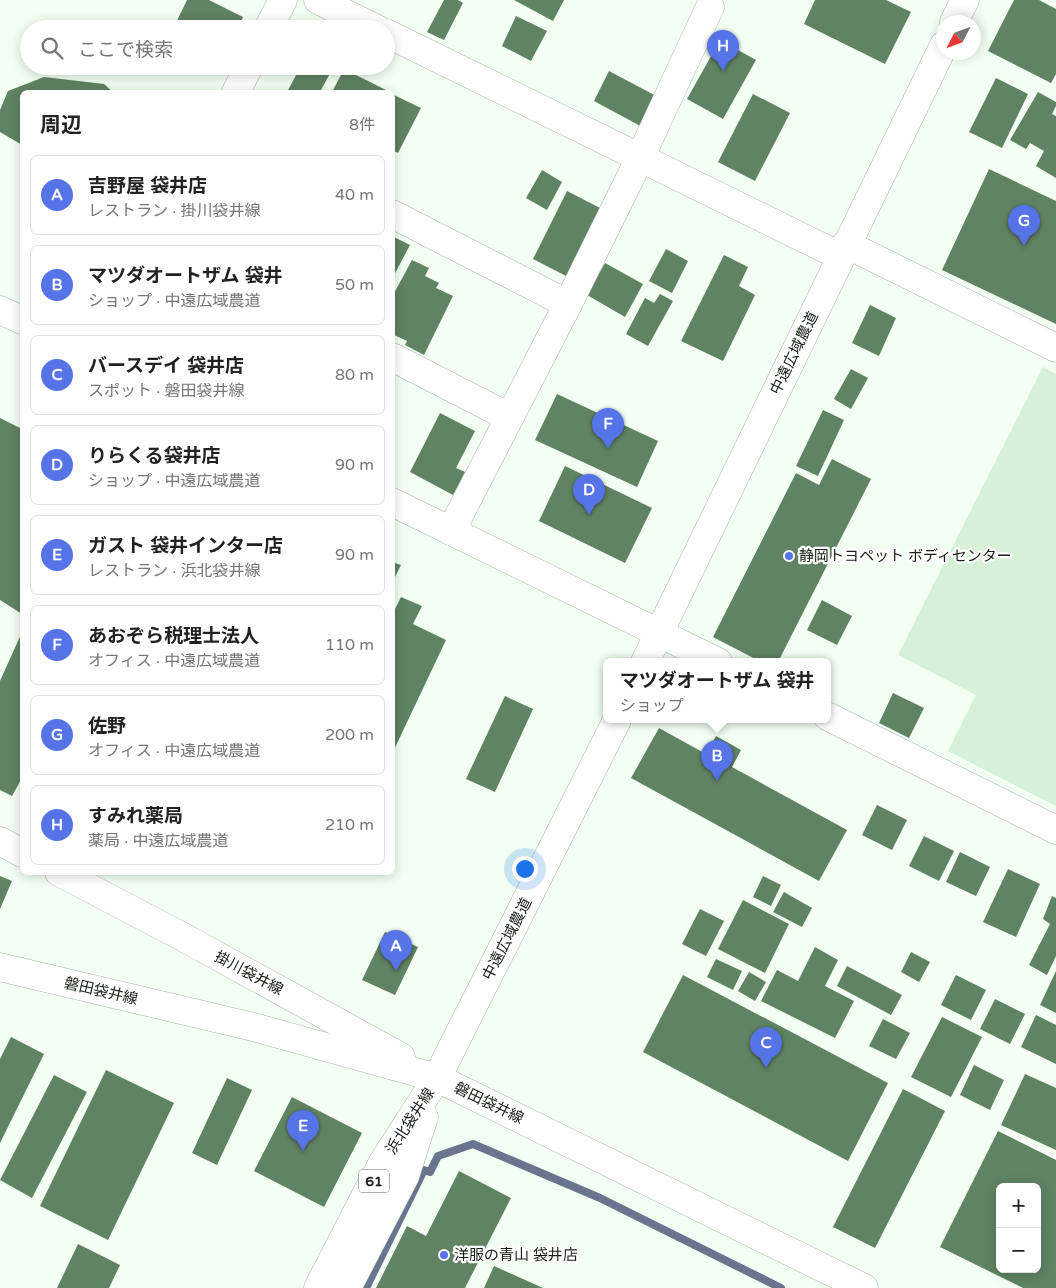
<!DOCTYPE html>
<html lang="ja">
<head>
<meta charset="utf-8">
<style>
	body { margin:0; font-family:"Varela Round","Noto Sans JP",sans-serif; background:#f2f2f2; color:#222 }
	.controls { position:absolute; right:15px; bottom:15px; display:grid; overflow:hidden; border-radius:8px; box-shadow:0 2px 12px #0003 }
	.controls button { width:45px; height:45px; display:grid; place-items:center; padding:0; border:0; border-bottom:1px solid #e0e0e0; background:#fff; color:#222; font:25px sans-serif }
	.compass { position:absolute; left:936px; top:15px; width:45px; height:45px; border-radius:50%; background:#fff; box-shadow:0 2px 12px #0003; rotate:228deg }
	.you { position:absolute; left:524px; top:868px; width:18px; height:18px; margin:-12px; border:4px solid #fff; border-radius:50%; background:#1a73e8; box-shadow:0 0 0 8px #1a73e833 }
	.badge { display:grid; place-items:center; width:32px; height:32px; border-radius:50%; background:#5673e8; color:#fff; font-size:16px; font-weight:700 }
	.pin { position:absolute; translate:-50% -41px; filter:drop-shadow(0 1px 2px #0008) }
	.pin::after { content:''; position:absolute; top:26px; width:18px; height:15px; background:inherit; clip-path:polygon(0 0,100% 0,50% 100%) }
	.popup { position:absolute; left:603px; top:658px; width:228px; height:65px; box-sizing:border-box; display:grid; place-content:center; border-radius:8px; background:#fff; filter:drop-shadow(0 1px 4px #0005); font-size:16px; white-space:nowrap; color:#767676 }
	.popup b { font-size:19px; color:#222 }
	.popup::after { content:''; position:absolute; left:50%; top:100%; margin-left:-10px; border:10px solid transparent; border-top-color:#fff }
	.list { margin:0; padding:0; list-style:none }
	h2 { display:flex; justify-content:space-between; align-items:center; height:65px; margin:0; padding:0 20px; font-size:21px }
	h2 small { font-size:16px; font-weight:400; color:#767676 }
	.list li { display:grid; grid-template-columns:32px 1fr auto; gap:15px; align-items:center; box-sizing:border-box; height:80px; margin:0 10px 10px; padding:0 10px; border:1px solid #e0e0e0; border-radius:8px }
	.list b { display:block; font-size:19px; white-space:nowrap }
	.list p { margin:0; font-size:16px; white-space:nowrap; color:#767676 }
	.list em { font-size:16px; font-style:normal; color:#767676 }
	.icon { flex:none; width:28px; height:28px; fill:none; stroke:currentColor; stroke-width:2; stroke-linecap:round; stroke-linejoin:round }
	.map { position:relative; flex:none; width:1056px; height:1288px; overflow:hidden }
	.search { position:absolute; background:#fff; box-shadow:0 2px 12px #0003; left:20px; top:20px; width:375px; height:55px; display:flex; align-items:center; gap:12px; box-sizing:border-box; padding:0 18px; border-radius:28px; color:#767676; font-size:19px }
	.panel { position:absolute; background:#fff; box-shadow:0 2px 12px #0003; left:20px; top:90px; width:375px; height:785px; border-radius:8px }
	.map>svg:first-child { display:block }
	.green { fill:#d7f0d8 }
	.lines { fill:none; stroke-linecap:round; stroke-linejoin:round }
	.stream { stroke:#69758f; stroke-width:8 }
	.building { fill:#608363; fill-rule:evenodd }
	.minor-casing { stroke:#a4b7a5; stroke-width:29 }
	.major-casing { stroke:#a4b7a5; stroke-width:29 }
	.minor { stroke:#fff; stroke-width:28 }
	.major { stroke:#fff; stroke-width:28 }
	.poi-dot { fill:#5673e8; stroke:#fff; stroke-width:2 }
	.labels { text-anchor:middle; stroke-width:4.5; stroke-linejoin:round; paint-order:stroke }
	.shield { fill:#fff; stroke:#5d625d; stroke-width:1 }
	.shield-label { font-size:14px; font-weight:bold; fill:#171e17 }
	.street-label { font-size:15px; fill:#171e17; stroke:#fff }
	.poi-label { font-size:15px; fill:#171e17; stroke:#fff; text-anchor:start }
</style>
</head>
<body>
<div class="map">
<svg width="1056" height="1288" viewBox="0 0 1056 1288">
	<rect width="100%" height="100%" fill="#f3fff3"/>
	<polygon class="green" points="1043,367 1056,374 1056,806 948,751 976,695 898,655"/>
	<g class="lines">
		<polyline class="stream" points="366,1288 424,1170 430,1172 438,1156 473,1144 600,1198 781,1288"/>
	</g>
	<g class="building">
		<polygon points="187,0 209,0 243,17 237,29 173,29"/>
		<polygon points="444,0 458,0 463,3 444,40 427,32"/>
		<polygon points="514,0 564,0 553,21"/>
		<polygon points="815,0 886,0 911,12 885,64 804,24"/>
		<polygon points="1014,0 1039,0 1056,9 1056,74 1051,83 988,51"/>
		<polygon points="516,16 547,31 531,61 502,46"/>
		<polygon points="720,40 756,60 723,119 687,99"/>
		<polygon points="301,66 334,66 320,92 287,92"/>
		<polygon points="344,69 390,92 332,92"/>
		<polygon points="609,71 660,98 644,128 594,101"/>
		<polygon points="44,77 104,84 113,92 22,92 22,145 0,132 0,110 8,91"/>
		<polygon points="996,78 1028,94 1002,148 969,132"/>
		<polygon points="1038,92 1056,102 1056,106 1052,114 1056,116 1056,178 1036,166 1044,151 1030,143 1026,149 1010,140"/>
		<polygon points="392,94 421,108 398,153 392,150"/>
		<polygon points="753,94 790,113 755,181 718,162"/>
		<polygon points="989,169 1056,201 1056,324 942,270"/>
		<polygon points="542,170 562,182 547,210 526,198"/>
		<polygon points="567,191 604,210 570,278 533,259"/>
		<polygon points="392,236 410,245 392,279"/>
		<polygon points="666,249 688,261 672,293 649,281"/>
		<polygon points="724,255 748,267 739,286 755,295 723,361 681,341"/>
		<polygon points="412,260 429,268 425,276 439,283 436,288 453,296 424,355 405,345 407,341 392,334 392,297"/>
		<polygon points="605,263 643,284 625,317 587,295"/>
		<polygon points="660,294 673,301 648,346 626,334 645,298 654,303"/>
		<polygon points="870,305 896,318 879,356 852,343"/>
		<polygon points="851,369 868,378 851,409 834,399"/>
		<polygon points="557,394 658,441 637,487 535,440"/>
		<polygon points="823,410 844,420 818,476 796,466"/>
		<polygon points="440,413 475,431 456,468 465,472 453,495 410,472"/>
		<polygon points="0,418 22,429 22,614 0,600"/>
		<polygon points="832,459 871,479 778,662 761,662 713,637 796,473 819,485"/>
		<polygon points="565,466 652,508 625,563 539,521"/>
		<polygon points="392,562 401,565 392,583"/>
		<polygon points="401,597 422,606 413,624 446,640 392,754 392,615"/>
		<polygon points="822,600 852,616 837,645 807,630"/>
		<polygon points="22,632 22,778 12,796 0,790 0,681"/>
		<polygon points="893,693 924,708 909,738 879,723"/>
		<polygon points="505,696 533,709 495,792 466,779"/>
		<polygon points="659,728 706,754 716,736 741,750 732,767 847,830 819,881 631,778"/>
		<polygon points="877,805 907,820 892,850 862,835"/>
		<polygon points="924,836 954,851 939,881 909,866"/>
		<polygon points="960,852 990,867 976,896 946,882"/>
		<polygon points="1008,869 1040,884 1016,937 983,922"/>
		<polygon points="0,876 12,881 0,909"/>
		<polygon points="763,876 781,885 771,906 753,897"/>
		<polygon points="784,892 812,908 802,927 773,912"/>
		<polygon points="1052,896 1056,898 1056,956 1047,975 1029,965 1050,924 1043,919"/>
		<polygon points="743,900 789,924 765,973 718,949"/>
		<polygon points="700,909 724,921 706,956 682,944"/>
		<polygon points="385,932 418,947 395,995 362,980"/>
		<polygon points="815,947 838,960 825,986 854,1001 835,1038 761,1001 777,970 798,981"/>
		<polygon points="911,952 930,962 919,982 901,972"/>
		<polygon points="716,959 742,971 733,990 707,977"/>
		<polygon points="847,966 902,995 891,1015 837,986"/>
		<polygon points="1056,971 1056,1013 1040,1005"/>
		<polygon points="749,972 766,982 755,1001 738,991"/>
		<polygon points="683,975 888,1083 848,1161 643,1052"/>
		<polygon points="956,975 986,990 971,1020 941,1005"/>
		<polygon points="995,999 1025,1014 1010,1044 980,1029"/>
		<polygon points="1036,1015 1056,1025 1056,1064 1021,1047"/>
		<polygon points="942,1017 982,1037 951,1097 911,1077"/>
		<polygon points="883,1019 910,1033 896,1059 869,1046"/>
		<polygon points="11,1037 44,1054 0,1143 0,1059"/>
		<polygon points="974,1065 1004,1080 990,1110 960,1095"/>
		<polygon points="106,1070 174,1103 108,1240 40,1206"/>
		<polygon points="1025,1074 1056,1088 1056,1150 1001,1125"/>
		<polygon points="54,1075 87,1092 32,1198 0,1180"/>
		<polygon points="227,1078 252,1090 217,1165 192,1153"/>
		<polygon points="903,1089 945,1111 875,1248 833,1227"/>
		<polygon points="292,1097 362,1133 324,1207 254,1171"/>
		<path d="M998,1131L1056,1160V1288H1023L940,1247ZM1000,1187H1037V1269H1000Z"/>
		<polygon points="459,1171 511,1198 465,1288 376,1288 407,1226 426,1236"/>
		<polygon points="78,1244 120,1265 109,1288 57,1288"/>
		<polygon points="494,1266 543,1288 484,1288"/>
	</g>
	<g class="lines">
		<g class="minor-casing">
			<g id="minor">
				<polyline points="318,0 377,29"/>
				<polyline points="954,22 965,0"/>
				<polyline points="268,29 283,0"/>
				<polyline points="386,33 840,256"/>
				<polyline points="236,92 249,66"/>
				<polyline points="392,214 568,304 451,531"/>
				<polyline points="846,244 1056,348"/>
				<polyline points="568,304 640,158 710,7"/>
				<polyline points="0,310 22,320"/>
				<polyline points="392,357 509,417"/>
				<polyline points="392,502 718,662"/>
				<polyline points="645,662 944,45"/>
				<polyline points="827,716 1056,830"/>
				<polyline points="437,1078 617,720"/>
			</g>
		</g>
		<g class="major-casing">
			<g id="major">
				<polyline points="0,841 22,853"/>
				<polyline points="59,872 183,937 401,1057"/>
				<polyline points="0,967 257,1028 437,1078 864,1288"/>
				<polyline points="318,1288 383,1162 437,1078"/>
				<polyline points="347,1288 405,1176 424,1117"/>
			</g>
		</g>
		<use href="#minor" class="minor"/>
		<use href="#major" class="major"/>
	</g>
	<g class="poi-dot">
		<circle cx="789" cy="556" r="5"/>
		<circle cx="444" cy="1255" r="5"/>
	</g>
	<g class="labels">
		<rect class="shield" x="359" y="1169.5" width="30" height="23" rx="4"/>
		<g class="shield-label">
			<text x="374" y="1186">61</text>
		</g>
		<g class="street-label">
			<text transform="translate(794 353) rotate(-64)" y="5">中遠広域農道</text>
			<text transform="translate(507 939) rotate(-63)" y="5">中遠広域農道</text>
			<text transform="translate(249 973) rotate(28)" y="5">掛川袋井線</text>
			<text transform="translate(101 991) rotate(13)" y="5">磐田袋井線</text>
			<text transform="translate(489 1103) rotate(26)" y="5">磐田袋井線</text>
			<text transform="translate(410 1121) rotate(-57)" y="5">浜北袋井線</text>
		</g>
		<g class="poi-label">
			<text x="799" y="561">静岡トヨペット ボディセンター</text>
			<text x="454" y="1260">洋服の青山 袋井店</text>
		</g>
	</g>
</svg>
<div class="controls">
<button>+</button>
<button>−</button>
</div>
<svg class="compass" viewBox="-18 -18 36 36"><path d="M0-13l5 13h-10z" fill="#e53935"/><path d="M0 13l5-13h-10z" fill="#767676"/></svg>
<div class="you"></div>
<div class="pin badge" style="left:396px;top:971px">A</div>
<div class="pin badge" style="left:717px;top:781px">B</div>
<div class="popup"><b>マツダオートザム 袋井</b>ショップ</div>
<div class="pin badge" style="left:766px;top:1068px">C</div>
<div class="pin badge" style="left:589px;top:515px">D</div>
<div class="pin badge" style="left:303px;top:1151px">E</div>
<div class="pin badge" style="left:608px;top:449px">F</div>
<div class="pin badge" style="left:1024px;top:246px">G</div>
<div class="pin badge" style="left:723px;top:71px">H</div>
<div class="search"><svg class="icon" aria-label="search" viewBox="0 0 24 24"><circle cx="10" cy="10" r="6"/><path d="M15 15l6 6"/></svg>ここで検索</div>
<section class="panel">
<h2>周辺<small>8件</small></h2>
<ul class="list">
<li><span class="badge">A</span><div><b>吉野屋 袋井店</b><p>レストラン · 掛川袋井線</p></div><em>40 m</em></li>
<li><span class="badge">B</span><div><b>マツダオートザム 袋井</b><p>ショップ · 中遠広域農道</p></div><em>50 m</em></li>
<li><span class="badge">C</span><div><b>バースデイ 袋井店</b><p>スポット · 磐田袋井線</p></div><em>80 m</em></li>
<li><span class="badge">D</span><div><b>りらくる袋井店</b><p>ショップ · 中遠広域農道</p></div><em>90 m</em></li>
<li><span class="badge">E</span><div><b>ガスト 袋井インター店</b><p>レストラン · 浜北袋井線</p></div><em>90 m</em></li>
<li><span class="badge">F</span><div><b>あおぞら税理士法人</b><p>オフィス · 中遠広域農道</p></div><em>110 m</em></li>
<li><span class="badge">G</span><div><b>佐野</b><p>オフィス · 中遠広域農道</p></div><em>200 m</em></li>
<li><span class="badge">H</span><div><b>すみれ薬局</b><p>薬局 · 中遠広域農道</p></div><em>210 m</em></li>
</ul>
</section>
</div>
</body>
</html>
